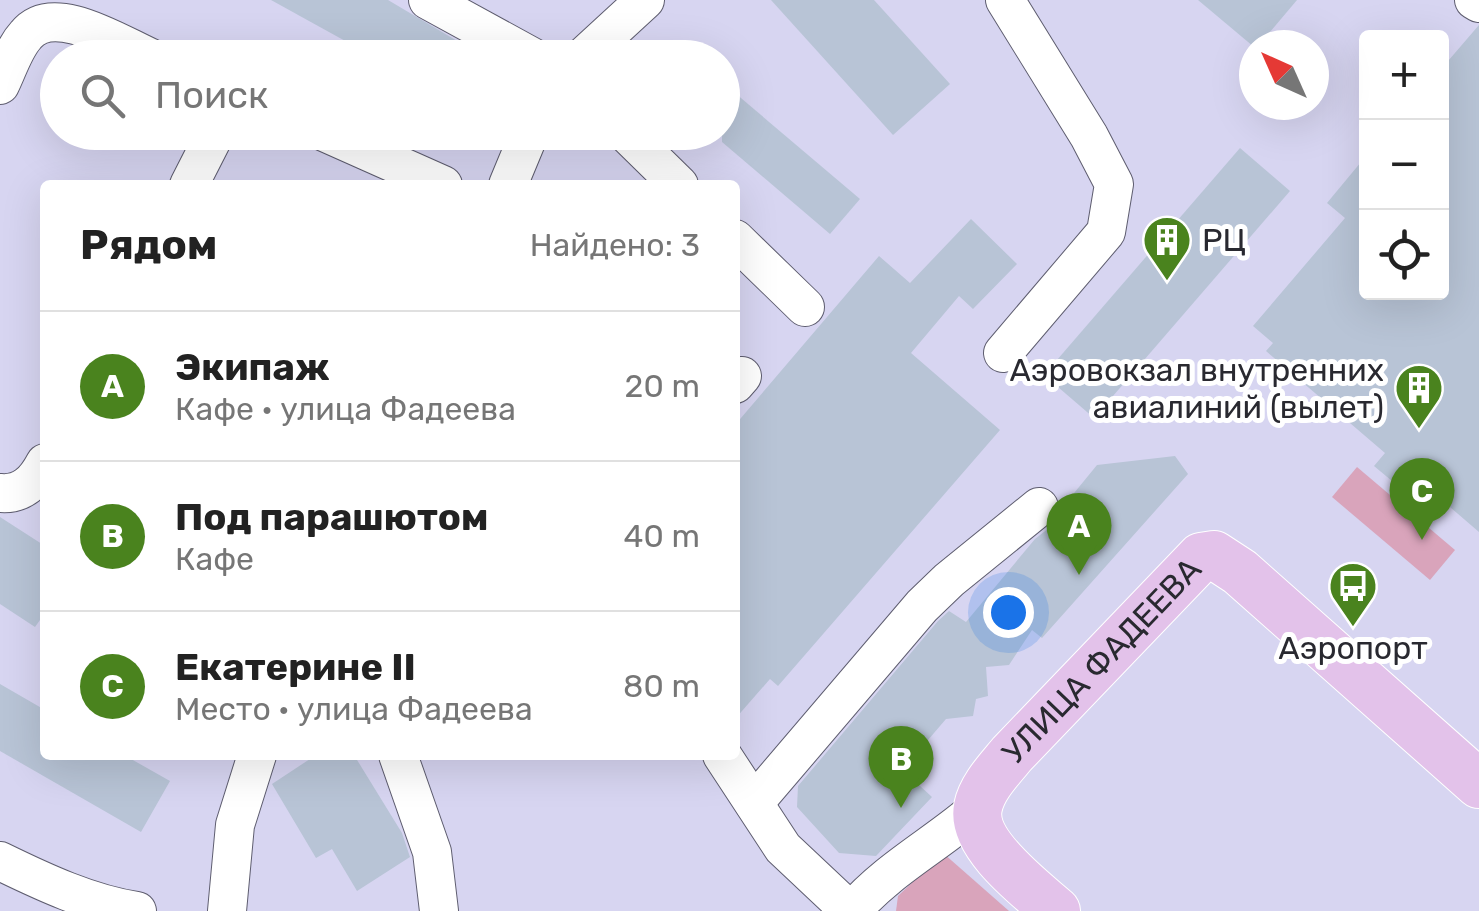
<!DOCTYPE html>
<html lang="ru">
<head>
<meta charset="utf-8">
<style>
	body { margin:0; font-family:Rubik,sans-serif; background:#f6f6f6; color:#222 }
	.controls { position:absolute; right:30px; top:30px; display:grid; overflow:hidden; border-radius:10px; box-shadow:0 10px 40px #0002 }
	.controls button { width:90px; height:90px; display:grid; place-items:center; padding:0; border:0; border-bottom:2px solid #e0e0e0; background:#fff; color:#222; font:50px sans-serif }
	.compass { position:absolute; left:1239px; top:30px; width:90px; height:90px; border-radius:50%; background:#fff; box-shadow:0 10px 40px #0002; rotate:315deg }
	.you { position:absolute; left:1008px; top:612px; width:35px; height:35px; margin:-25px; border:8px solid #fff; border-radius:50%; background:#1a73e8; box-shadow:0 0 0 15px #1a73e833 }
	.badge { display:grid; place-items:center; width:65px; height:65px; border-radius:50%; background:#4a831e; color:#fff; font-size:32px; font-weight:700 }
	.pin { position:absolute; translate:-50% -82px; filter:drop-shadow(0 2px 5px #0008) }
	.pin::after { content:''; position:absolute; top:52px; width:35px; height:30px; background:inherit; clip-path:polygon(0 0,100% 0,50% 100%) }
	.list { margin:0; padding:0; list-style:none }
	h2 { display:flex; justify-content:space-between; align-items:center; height:130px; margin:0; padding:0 40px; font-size:42px }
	h2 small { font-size:32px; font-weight:400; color:#767676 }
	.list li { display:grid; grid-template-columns:65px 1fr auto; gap:30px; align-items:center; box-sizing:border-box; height:150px; padding:0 40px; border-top:2px solid #e0e0e0 }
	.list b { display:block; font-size:38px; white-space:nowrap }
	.list p { margin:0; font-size:32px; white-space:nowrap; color:#767676 }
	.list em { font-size:32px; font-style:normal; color:#767676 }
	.icon { flex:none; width:55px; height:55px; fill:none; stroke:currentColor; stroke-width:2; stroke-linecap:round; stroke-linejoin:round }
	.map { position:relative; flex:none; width:1479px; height:911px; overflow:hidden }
	.search { position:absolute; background:#fff; box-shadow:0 10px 40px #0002; left:40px; top:40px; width:700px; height:110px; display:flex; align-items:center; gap:25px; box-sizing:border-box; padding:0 35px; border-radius:55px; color:#767676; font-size:38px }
	.panel { position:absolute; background:#fff; box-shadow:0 10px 40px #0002; left:40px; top:180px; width:700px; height:580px; border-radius:10px }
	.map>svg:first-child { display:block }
	.built { fill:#d7d5f1; fill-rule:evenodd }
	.green { fill:#d9a4bb }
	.building { fill:#b8c4d6 }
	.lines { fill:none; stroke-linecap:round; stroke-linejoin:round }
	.minor-casing { stroke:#5e5d6f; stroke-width:40 }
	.major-casing { stroke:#fff; stroke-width:50 }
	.minor { stroke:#fff; stroke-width:38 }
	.major { stroke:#e3c2ea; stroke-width:48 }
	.labels { text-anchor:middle; stroke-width:10; stroke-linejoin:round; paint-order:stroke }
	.poi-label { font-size:32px; fill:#292930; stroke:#fff; text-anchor:start }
	.street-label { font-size:32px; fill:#292930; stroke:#fff }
</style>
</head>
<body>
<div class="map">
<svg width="1479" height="911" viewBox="0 0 1479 911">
	<rect width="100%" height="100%" fill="#e5e3f8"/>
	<path class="built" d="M0,0H1479V911H0ZM1366,38H1442V292H1366ZM1254,45H1314V105H1254ZM58,58H722V132H58ZM45,185H735V755H45Z"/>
	<g class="green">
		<polygon points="1357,467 1455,550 1430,580 1332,497"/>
		<polygon points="943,853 1009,911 896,911 898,896"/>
	</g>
	<g class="building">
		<polygon points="271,0 388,0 486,58 376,58"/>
		<polygon points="771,0 874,0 950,84 893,135"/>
		<polygon points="1198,0 1297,0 1259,45 1254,47"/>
		<polygon points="1479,25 1479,532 1415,477 1404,491 1374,466 1385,453 1266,351 1273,343 1253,326 1345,218 1327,203 1366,156 1366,292 1442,292 1442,68"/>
		<polygon points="722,82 860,199 830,234 722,142"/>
		<polygon points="1240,148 1290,191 1094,418 1044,375"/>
		<polygon points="971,219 1017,264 973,309 959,296 911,353 1000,430 778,686 770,679 735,719 735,425 879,256 910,283"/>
		<polygon points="1175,456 1188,474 1042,638 1032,630 1009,665 986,667 988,696 976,699 973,716 946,719 928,740 933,768 919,785 932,797 876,856 839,853 797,807 798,786 938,621 949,611 966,622 1035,539 1054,524 1061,509 1097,465"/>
		<polygon points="0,517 45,546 45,613 35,627 0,604"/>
		<polygon points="0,684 45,710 45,755 124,755 170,781 141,832 0,751"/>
		<polygon points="316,755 354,755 402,833 410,857 357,891 332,849 316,858 272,784"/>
	</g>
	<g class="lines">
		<g class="minor-casing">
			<g id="minor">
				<polyline points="428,0 534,58"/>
				<polyline points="1474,0 1479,3"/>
				<polyline points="582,58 645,0"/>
				<path d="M0,85C8,69 14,48 26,35C53,1 119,44 151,58"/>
				<polyline points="324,132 443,185"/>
				<polyline points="625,132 679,185"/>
				<polyline points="189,185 216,132"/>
				<polyline points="508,185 530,132"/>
				<polyline points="735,239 805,307"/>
				<polyline points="1003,353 1106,232 1114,184 1089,136 1005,0"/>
				<polyline points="735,384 742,376"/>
				<path d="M0,493C22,495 35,482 45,463"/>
				<polyline points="398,755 432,852 439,911"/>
				<polyline points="722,755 783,848 850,911"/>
				<polyline points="754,803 922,606 949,580 1039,507"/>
				<path d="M0,861C43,882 90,904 137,911"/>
				<polyline points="227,911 235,825 257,755"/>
				<path d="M852,911C888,869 937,844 978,808"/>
			</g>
		</g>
		<g class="major-casing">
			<g id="major">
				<path id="s1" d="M1056,911C1031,889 970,844 978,807C982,787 999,770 1012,754L1201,557L1214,555L1240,572L1479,784"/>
			</g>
		</g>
		<use href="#minor" class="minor"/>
		<use href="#major" class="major"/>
	</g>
	<defs>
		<g id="building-pin" transform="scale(2.5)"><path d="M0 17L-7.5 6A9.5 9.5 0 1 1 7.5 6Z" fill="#4a831e" stroke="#fff"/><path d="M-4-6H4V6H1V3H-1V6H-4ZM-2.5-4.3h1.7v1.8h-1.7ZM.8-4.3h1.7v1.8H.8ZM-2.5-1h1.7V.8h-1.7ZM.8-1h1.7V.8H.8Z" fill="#fff"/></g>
		<g id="bus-pin" transform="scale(2.5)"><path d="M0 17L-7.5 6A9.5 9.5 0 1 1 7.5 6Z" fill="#4a831e" stroke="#fff"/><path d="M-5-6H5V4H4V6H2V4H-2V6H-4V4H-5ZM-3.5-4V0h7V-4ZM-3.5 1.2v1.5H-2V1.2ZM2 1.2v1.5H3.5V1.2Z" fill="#fff"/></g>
	</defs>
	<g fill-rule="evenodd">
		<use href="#building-pin" x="1167" y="240"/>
		<use href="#building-pin" x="1419" y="388"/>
		<use href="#bus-pin" x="1353" y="586"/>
	</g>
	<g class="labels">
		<g class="poi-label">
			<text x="1202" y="251">РЦ</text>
			<text x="1384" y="381" text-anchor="end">Аэровокзал внутренних<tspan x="1384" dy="37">авиалиний (вылет)</tspan></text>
			<text x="1353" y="659" text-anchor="middle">Аэропорт</text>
		</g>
		<g class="street-label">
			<text dy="11" stroke="none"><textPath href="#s1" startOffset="328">УЛИЦА ФАДЕЕВА</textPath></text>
		</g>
	</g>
</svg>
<div class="controls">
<button>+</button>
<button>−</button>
<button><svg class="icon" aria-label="locate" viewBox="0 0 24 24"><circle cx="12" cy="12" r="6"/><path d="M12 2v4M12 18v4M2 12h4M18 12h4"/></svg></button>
</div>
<svg class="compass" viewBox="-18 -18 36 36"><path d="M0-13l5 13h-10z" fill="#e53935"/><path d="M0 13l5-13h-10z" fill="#767676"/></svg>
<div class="you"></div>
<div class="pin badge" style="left:1079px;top:575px">A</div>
<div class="pin badge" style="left:901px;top:808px">B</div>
<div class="pin badge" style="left:1422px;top:540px">C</div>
<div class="search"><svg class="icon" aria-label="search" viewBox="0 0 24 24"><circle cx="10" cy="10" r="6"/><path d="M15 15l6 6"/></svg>Поиск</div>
<section class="panel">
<h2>Рядом<small>Найдено: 3</small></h2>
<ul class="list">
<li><span class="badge">A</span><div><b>Экипаж</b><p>Кафе · улица Фадеева</p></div><em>20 m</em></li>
<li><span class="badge">B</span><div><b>Под парашютом</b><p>Кафе</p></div><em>40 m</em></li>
<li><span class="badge">C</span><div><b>Екатерине II</b><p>Место · улица Фадеева</p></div><em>80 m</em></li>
</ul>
</section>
</div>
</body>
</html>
